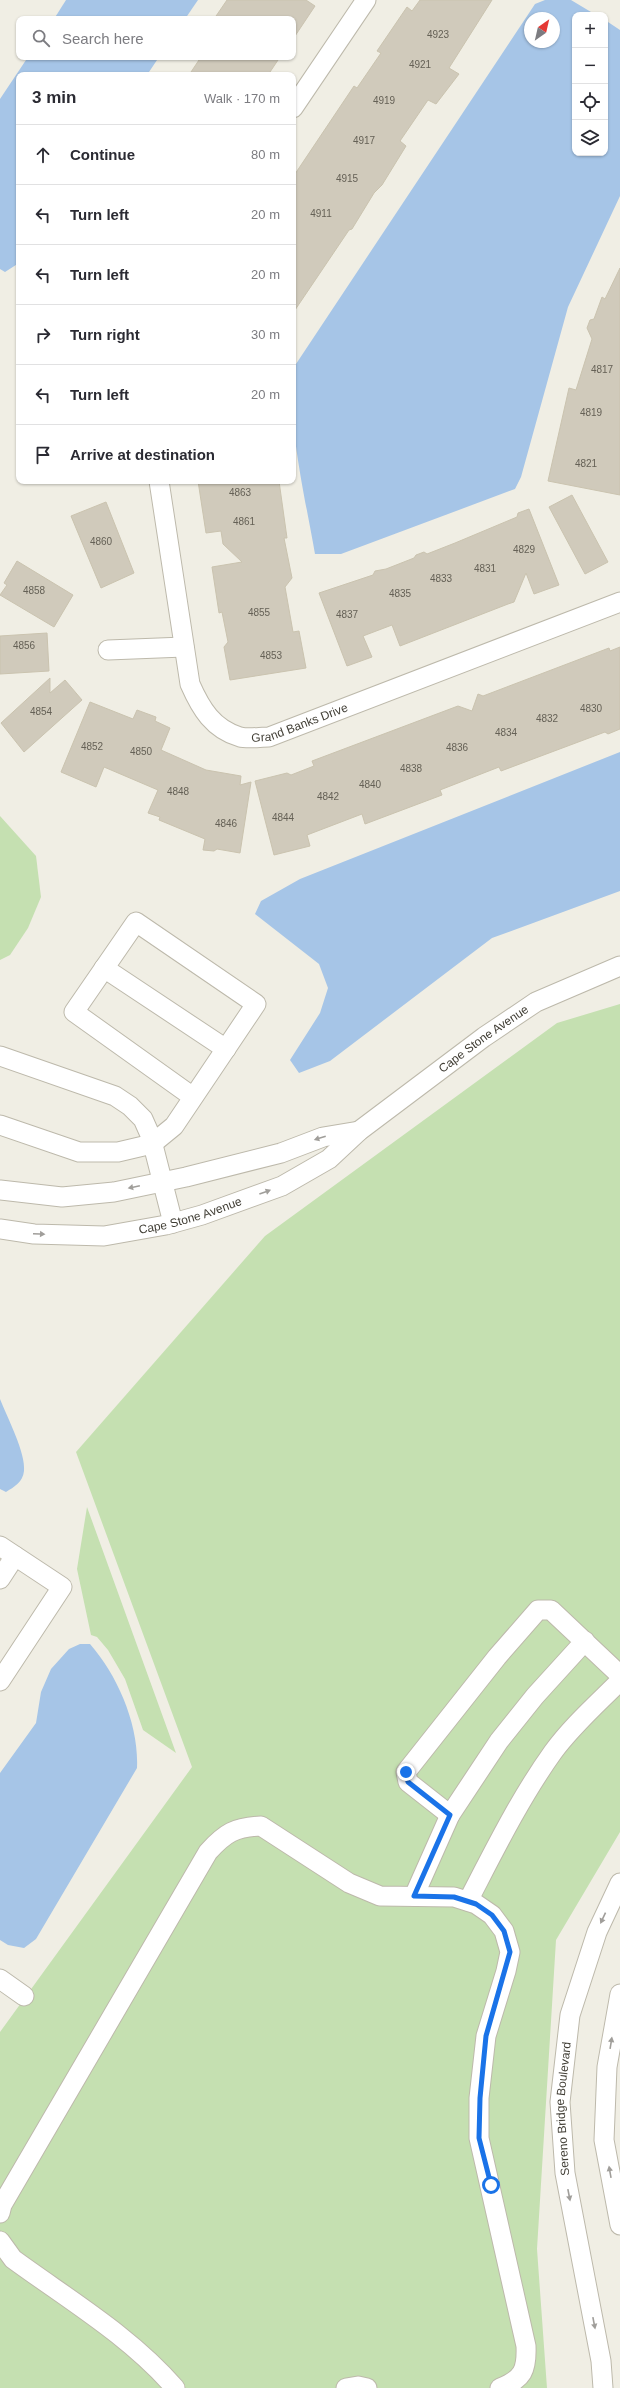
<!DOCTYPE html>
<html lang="en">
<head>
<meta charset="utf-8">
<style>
	body { margin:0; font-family:Arial,sans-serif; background:#f2f2f3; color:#2b2b33 }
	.controls { position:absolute; right:12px; top:12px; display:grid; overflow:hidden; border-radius:8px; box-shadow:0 1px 3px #0004 }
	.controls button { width:36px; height:36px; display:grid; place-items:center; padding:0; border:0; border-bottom:1px solid #e1e1e2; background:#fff; color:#2b2b33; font:20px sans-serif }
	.compass { position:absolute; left:524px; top:12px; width:36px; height:36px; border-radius:50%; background:#fff; box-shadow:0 1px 3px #0004; rotate:34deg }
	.stop { position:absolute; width:12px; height:12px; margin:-9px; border:3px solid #1a73e8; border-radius:50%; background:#fff }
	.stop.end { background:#1a73e8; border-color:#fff; box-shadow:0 1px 4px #0008 }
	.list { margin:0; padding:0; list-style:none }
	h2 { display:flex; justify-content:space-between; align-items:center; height:52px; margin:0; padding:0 16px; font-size:17px }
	h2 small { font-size:13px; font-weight:400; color:#7c7c81 }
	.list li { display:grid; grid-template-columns:26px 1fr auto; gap:12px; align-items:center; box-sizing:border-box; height:60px; padding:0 16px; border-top:1px solid #e1e1e2 }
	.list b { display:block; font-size:15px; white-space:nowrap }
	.list em { font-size:13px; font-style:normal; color:#7c7c81 }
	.icon { flex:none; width:22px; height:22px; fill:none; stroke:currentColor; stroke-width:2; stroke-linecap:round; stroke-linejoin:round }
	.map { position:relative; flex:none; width:620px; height:2388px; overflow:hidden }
	.search { position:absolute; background:#fff; box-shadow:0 1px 3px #0004; left:16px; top:16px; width:280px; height:44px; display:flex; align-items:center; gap:10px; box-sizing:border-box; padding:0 14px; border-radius:8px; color:#7c7c81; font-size:15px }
	.panel { position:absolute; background:#fff; box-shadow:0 1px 3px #0004; left:16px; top:72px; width:280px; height:412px; border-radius:8px }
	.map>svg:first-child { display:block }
	.green { fill:#c5e0b1 }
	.water { fill:#a6c5e7; fill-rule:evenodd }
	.building { fill:#d0cabb; stroke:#cac3af }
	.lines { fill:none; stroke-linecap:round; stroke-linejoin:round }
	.minor-casing { stroke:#bdb9ab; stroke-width:21 }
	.minor { stroke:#fff; stroke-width:19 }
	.oneway { fill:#a09e9a }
	.route { stroke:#1a73e8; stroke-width:5 }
	.labels { text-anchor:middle; stroke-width:3; stroke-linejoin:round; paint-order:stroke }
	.number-label { font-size:10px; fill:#656156 }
	.street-label { font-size:12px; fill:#413e35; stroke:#fff }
</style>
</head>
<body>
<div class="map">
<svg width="620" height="2388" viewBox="0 0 620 2388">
	<rect width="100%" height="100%" fill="#f0eee4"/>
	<g class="green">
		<polygon points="0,816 36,856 41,897 28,928 10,955 0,960"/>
		<polygon points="620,1004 620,1832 556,1940 537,2249 547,2388 0,2388 0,2032 192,1767 76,1452 265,1236 557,1023"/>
		<polygon points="87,1507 176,1753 143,1730 125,1679 108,1650 97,1637 91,1635 77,1569"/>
	</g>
	<g class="water">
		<polygon points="66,0 198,0 185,19 54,19"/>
		<path d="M545,0H571L596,15H575V153H605V20L620,30V196L568,307L521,477L515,489L341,554H315C308,511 282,402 296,364L535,4ZM530,18H554V42H530Z"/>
		<polygon points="28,57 159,57 147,75 19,75 19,263 5,272 0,269 0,99"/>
		<polygon points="620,752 620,891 492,938 330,1061 299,1073 290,1060 320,1013 328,988 319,964 255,914 261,901 300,879"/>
		<path d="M0,1399C7,1417 26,1453 24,1471C23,1482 14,1487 6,1492L0,1489Z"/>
		<path d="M80,1644H90C118,1676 139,1725 137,1768L36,1939L24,1948L8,1945L0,1940V1773L36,1723L41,1692L51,1669L69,1649Z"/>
	</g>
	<g class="building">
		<polygon points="227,0 306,0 315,6 293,39 293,19 214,19"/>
		<polygon points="420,0 492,0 449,68 459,74 436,104 428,100 400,141 406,146 382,185 374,193 352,229 349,230 293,313 293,177 354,86 357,88 381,53 377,51 407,7 412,11"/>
		<polygon points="201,57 280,57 268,75 189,75"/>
		<polygon points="620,268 620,495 548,481 569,388 576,390 592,339 587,328 590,320 594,319 602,297 605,299"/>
		<polygon points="198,481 279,481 287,538 284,538 292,578 285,587 293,632 299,631 306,668 230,680 224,647 228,642 222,612 219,613 212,567 242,562 223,544 221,531 206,533"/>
		<polygon points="572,495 608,562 585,574 549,507"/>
		<polygon points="106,502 134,573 101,588 71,516"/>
		<polygon points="529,509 559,585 534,594 526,573 514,602 508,604 400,646 392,625 363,636 372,657 347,666 319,593 373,575 375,571 386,569 414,558 416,555 424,552 427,554 455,543 517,517 518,513"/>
		<polygon points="17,561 73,595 54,627 0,595 7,585 4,583"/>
		<polygon points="47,633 49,671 0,674 0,636"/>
		<polygon points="620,647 620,729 608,734 605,732 501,771 499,767 440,790 442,795 365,824 362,814 307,835 310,846 274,855 255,781 287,773 291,775 314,766 312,761 458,706 472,711 478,694 483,696 609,648 610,651"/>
		<polygon points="50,678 50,693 65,680 82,700 24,752 1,723"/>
		<polygon points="90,702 133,719 137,710 156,717 155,721 170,728 161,750 206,770 241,776 240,785 251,782 240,853 217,849 214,851 203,850 205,839 159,820 160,817 148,813 158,790 104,767 96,787 61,772"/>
	</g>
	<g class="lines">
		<g class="minor-casing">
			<g id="minor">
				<polyline points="293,108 366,0"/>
				<path id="s1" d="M159,481L190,684C201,709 213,729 240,737C248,739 260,737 269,737L620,602"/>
				<polyline points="108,650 184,647"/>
				<polyline points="104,968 226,1049"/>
				<polyline points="0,1056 115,1096 130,1106 143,1119 151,1137 173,1223"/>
				<polyline points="0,1125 79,1152 118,1152 152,1144 174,1126 256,1004 136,922 74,1012 193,1097"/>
				<polyline points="0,1190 62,1197 114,1192 186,1177 281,1153 323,1137 359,1131"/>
				<path id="s2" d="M0,1229L34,1234L104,1236L166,1225L202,1215L282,1186L329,1159L359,1131L484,1037L536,1002L620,966"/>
				<polyline points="0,1546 62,1587 0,1681"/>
				<polyline points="0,1579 15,1556"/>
				<polyline points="585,1641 535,1696 499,1741 450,1815 408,1782 406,1772 497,1657 538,1610 551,1610 620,1675"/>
				<polyline points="414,1896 450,1815"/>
				<path d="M468,1901C494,1851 520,1798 553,1752C572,1726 597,1704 620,1681"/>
				<polyline points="0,1979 24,1996"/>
				<polyline points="620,1994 607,2067 604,2140 620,2225"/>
				<path d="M0,2213L2,2205L208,1852C225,1833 235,1827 261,1826L349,1883L380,1896L454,1897L476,1904L492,1915L504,1931L510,1952L506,1971L486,2036L479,2098V2138L526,2346C527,2370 523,2379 500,2388"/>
				<path d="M0,2241L13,2259C69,2300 130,2336 175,2388"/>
				<polyline points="346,2388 358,2386 367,2388"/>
				<path id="s3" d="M603,2388L601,2361L565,2173L560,2102L570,2015L597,1932L620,1883"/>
			</g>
		</g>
		<use href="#minor" class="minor"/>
	</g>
	<defs><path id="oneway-solid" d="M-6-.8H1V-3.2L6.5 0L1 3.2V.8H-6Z"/></defs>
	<g class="oneway">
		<use href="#oneway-solid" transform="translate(320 1138) rotate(163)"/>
		<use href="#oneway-solid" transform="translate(134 1187) rotate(168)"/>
		<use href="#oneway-solid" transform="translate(265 1192) rotate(-20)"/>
		<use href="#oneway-solid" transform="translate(39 1234) rotate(3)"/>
		<use href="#oneway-solid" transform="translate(603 1918) rotate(115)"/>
		<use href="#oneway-solid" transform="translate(611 2043) rotate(-81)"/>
		<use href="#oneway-solid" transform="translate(610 2172) rotate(-100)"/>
		<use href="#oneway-solid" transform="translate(569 2195) rotate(79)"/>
		<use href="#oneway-solid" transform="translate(594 2323) rotate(79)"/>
	</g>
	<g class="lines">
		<polyline class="route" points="406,1772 408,1782 450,1815 414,1896 454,1897 476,1904 492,1915 504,1931 510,1952 486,2036 480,2098 479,2138 491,2185"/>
	</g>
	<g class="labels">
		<g class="number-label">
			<text x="438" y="38">4923</text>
			<text x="420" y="68">4921</text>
			<text x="384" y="104">4919</text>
			<text x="364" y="144">4917</text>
			<text x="347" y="182">4915</text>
			<text x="321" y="217">4911</text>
			<text x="602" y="373">4817</text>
			<text x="591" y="416">4819</text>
			<text x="586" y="467">4821</text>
			<text x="240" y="496">4863</text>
			<text x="244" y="525">4861</text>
			<text x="101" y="545">4860</text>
			<text x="524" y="553">4829</text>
			<text x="485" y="572">4831</text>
			<text x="441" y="582">4833</text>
			<text x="34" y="594">4858</text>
			<text x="400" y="597">4835</text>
			<text x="259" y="616">4855</text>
			<text x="347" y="618">4837</text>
			<text x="24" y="649">4856</text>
			<text x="271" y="659">4853</text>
			<text x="591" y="712">4830</text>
			<text x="41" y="715">4854</text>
			<text x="547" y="722">4832</text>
			<text x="506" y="736">4834</text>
			<text x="92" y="750">4852</text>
			<text x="457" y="751">4836</text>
			<text x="141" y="755">4850</text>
			<text x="411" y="772">4838</text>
			<text x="370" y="788">4840</text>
			<text x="178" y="795">4848</text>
			<text x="328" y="800">4842</text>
			<text x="283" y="821">4844</text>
			<text x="226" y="827">4846</text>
		</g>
		<g class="street-label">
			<text dy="4" stroke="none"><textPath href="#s1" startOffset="343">Grand Banks Drive</textPath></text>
			<text dy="4" stroke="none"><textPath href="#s2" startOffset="540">Cape Stone Avenue</textPath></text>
			<text dy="4" stroke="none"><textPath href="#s2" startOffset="193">Cape Stone Avenue</textPath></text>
			<text dy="4" stroke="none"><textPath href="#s3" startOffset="283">Sereno Bridge Boulevard</textPath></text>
		</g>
	</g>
</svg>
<div class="controls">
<button>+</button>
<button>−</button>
<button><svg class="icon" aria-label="locate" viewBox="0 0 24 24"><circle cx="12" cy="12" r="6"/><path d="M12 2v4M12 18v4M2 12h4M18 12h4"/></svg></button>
<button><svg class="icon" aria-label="layers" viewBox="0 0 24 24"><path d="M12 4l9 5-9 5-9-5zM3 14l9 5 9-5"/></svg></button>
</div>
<svg class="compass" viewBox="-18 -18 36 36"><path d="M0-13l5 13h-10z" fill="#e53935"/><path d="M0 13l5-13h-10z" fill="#7c7c81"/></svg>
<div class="stop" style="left:491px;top:2185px"></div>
<div class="stop end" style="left:406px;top:1772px"></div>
<div class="search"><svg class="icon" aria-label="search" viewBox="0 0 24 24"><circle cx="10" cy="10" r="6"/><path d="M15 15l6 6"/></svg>Search here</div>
<section class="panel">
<h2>3 min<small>Walk · 170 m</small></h2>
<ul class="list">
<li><svg class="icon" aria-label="ahead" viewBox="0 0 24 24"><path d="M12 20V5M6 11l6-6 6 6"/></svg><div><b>Continue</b></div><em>80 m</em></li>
<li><svg class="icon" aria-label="left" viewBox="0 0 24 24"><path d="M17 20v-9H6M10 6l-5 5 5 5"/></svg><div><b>Turn left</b></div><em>20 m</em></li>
<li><svg class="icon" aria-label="left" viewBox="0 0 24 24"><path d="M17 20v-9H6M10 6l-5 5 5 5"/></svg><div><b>Turn left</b></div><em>20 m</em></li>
<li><svg class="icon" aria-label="right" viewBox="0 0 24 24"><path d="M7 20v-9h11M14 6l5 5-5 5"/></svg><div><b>Turn right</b></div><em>30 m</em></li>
<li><svg class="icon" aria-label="left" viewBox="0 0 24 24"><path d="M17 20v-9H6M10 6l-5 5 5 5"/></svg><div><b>Turn left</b></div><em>20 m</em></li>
<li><svg class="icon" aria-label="arrive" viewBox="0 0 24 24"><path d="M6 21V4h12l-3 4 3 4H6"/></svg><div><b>Arrive at destination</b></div></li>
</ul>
</section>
</div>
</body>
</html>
